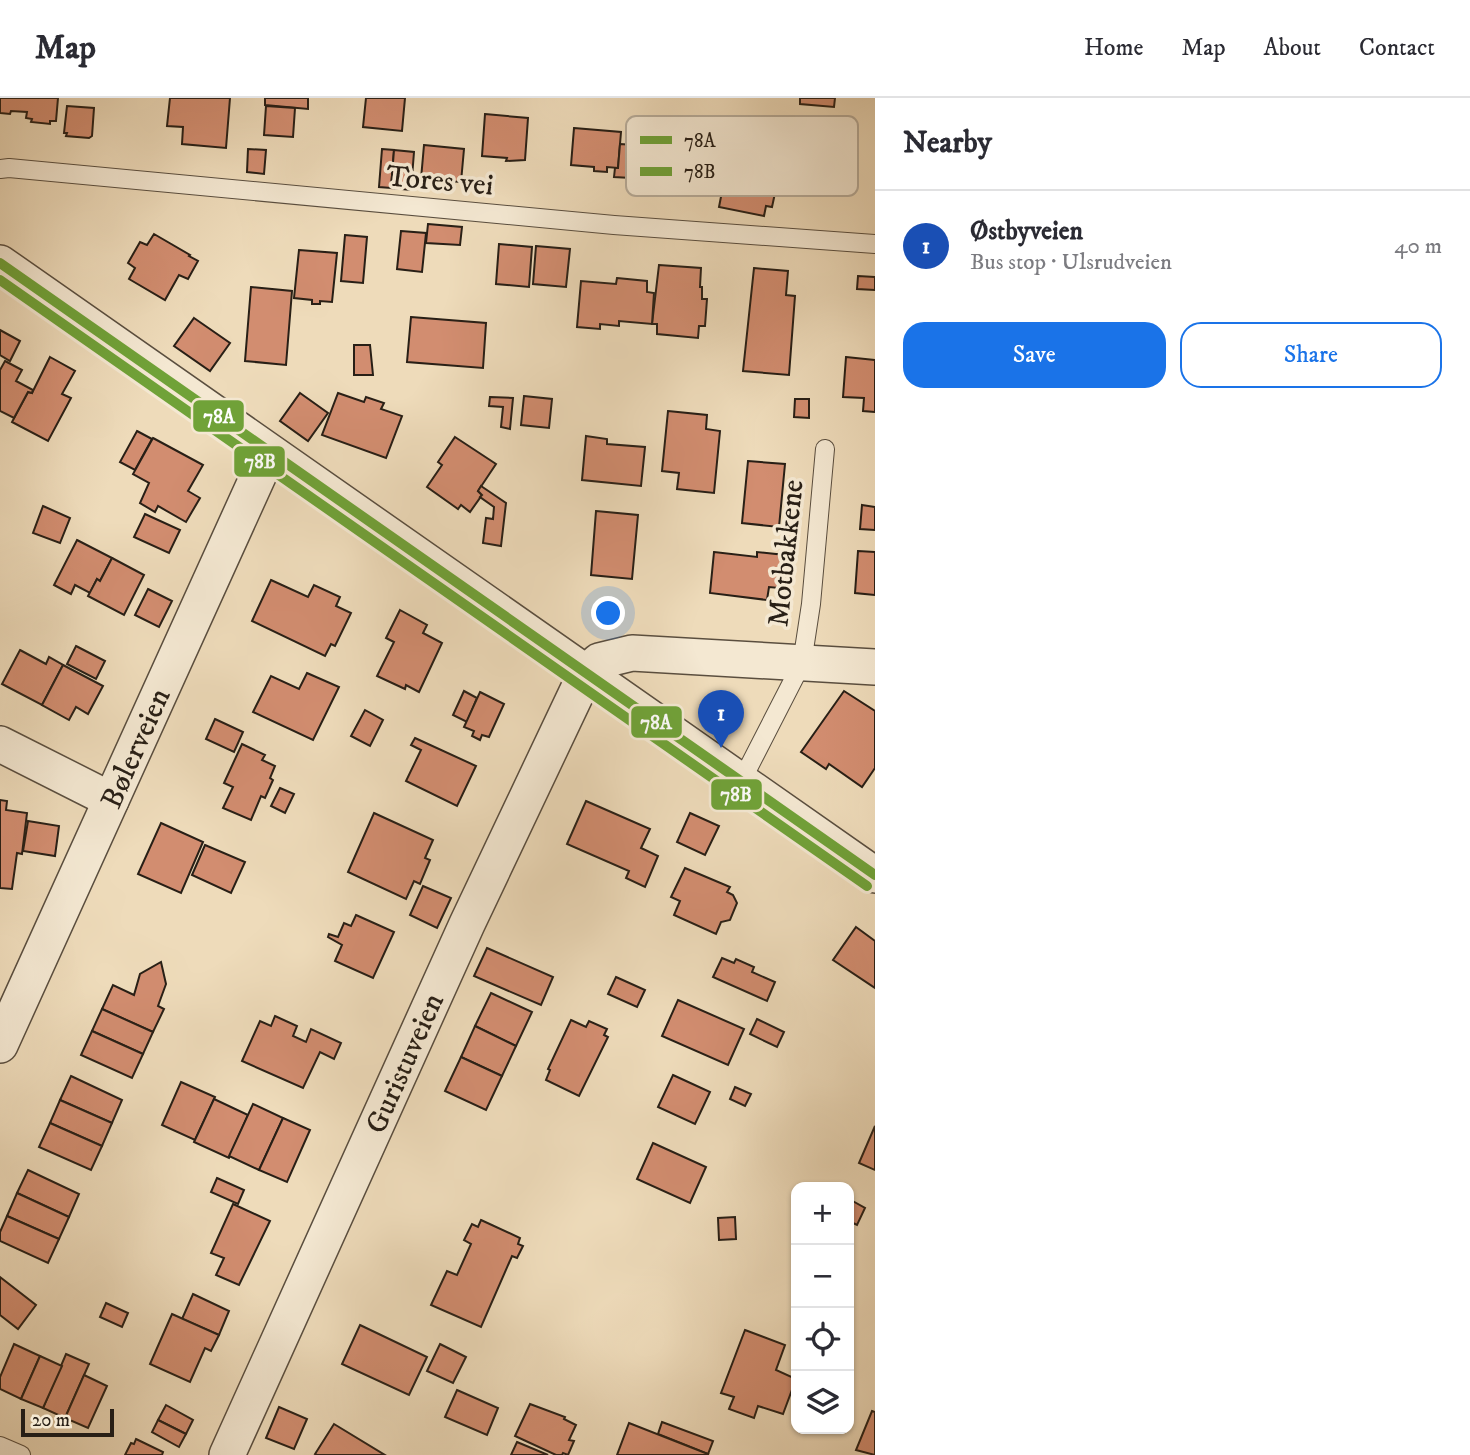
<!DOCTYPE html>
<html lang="en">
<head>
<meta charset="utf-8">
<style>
	body { margin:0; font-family:"IM FELL DW Pica",serif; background:#f2f2f3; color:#2b2b33 }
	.controls { position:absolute; right:21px; bottom:21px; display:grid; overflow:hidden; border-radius:14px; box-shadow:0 2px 5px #0004 }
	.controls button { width:63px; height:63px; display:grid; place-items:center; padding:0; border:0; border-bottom:2px solid #e1e1e2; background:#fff; color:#2b2b33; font:35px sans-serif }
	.scale { position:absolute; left:21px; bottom:18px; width:93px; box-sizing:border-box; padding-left:7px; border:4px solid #281f16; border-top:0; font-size:19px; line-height:24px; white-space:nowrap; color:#281f16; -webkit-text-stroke:5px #f4e8d2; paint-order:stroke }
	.you { position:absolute; left:609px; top:516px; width:24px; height:24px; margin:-18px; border:5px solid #fff; border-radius:50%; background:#1a73e8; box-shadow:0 0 0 10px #1a73e833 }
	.badge { display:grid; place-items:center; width:46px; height:46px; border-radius:50%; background:#1a73e8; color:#fff; font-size:23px; font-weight:700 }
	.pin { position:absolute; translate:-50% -58px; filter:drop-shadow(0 2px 4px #0008) }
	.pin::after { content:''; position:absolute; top:37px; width:24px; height:21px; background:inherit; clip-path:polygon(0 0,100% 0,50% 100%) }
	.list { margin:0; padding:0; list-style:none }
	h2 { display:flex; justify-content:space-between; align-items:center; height:91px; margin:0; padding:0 28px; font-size:30px }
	h2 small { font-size:23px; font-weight:400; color:#7c7c81 }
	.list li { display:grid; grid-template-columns:46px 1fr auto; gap:21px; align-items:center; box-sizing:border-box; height:112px; padding:0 28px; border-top:2px solid #e1e1e2 }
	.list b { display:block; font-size:26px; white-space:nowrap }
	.list p { margin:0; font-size:23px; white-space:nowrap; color:#7c7c81 }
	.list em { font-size:23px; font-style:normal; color:#7c7c81 }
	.actions { display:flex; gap:14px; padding:21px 28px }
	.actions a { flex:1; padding:16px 0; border:2px solid #1a73e8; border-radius:21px; text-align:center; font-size:24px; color:#1a73e8 }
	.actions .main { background:#1a73e8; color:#fff }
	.icon { flex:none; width:38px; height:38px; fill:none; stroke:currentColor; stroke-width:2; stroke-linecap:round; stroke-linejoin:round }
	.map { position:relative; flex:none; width:875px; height:1357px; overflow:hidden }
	header { display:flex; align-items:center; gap:42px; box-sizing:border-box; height:98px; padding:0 35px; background:#fff; border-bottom:2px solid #e1e1e2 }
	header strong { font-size:33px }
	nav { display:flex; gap:38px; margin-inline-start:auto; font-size:24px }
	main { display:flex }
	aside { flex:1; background:#fff }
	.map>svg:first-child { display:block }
	.building { fill:#d28d70; stroke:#281f16; stroke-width:2 }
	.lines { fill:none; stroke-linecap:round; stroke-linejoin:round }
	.lane-casing { stroke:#5a4e3f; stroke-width:20 }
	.street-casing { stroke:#5a4e3f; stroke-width:38 }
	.lane { stroke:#f4e8d2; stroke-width:18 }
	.street { stroke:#f4e8d2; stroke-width:35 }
	.bus-1-casing { stroke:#f4e8d2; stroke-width:16 }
	.bus-2-casing { stroke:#f4e8d2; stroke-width:16 }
	.bus-1 { stroke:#70a238; stroke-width:10 }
	.bus-2 { stroke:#70a238; stroke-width:10 }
	.labels { text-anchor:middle; stroke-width:7; stroke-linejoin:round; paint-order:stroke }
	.street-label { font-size:30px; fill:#281f16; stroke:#f4e8d2 }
	.key { fill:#f4e8d2; stroke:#b7ac9a; stroke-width:2 }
	.key-label { font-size:19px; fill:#281f16 }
	.line-badge { stroke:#f4e8d2; stroke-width:2.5 }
	.badge-label { font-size:19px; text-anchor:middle; font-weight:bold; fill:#fff }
</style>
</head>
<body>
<header>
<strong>Map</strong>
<nav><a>Home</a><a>Map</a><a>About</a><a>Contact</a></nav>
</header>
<main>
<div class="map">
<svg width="875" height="1357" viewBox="0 0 875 1357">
	<rect width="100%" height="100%" fill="#eedbba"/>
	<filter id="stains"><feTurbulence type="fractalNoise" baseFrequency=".00286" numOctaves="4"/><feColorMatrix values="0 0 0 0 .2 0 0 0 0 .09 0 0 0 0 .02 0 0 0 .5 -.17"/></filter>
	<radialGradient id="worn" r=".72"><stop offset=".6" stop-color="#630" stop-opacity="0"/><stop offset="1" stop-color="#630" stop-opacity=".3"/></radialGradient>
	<g class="building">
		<polygon points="0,0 58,0 56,23 50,23 50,26 31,24 32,21 26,20 27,14 11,13 10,16 0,15"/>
		<polygon points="170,0 230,0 226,50 182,46 183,29 167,28"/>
		<polygon points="265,0 308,0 308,11 265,7"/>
		<polygon points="366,0 405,0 402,33 363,29"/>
		<polygon points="800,0 835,0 834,9 800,6"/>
		<polygon points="67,8 94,10 92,38 89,40 66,38 67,35 64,35"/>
		<polygon points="266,8 295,10 293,39 264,37"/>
		<polygon points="485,16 528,20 525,62 506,63 507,60 482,58"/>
		<polygon points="574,30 621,34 618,70 607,69 607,74 594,73 594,69 571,67"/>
		<polygon points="620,46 634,47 631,80 614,79 615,70 618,70"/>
		<polygon points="424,47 464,51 461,84 421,81"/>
		<polygon points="248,51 266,52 264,76 247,74"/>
		<polygon points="382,51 394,52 391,90 379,89"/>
		<polygon points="394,52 414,54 411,92 391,90"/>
		<polygon points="727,68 773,77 772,80 778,81 772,109 766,108 764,118 719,109"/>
		<polygon points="428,126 462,129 460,147 426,145"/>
		<polygon points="401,133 426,135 422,174 397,171"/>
		<polygon points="154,136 190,157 189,158 198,163 188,181 179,177 165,202 129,181 135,170 128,165 140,144 147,147"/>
		<polygon points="345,137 367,139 363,185 341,183"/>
		<polygon points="499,146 532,149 529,189 496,186"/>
		<polygon points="536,148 570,151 566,189 533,186"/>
		<polygon points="299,152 337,155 332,204 320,203 320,206 312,206 312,202 294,200"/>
		<polygon points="659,167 701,170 700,189 702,189 702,201 707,201 705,228 699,228 698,240 657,236 657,226 652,226"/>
		<polygon points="754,170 788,173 786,197 795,198 789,277 743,273"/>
		<polygon points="858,178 875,179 875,192 857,191"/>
		<polygon points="617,180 647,183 647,194 654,195 652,226 619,223 619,228 600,226 600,231 577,229 581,183 616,186"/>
		<polygon points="251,189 292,193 286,267 245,263"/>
		<polygon points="411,219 486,225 483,270 407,264"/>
		<polygon points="194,220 230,245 210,273 174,248"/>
		<polygon points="0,232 20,243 10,263 0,257"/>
		<polygon points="354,247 370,247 373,277 354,277"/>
		<polygon points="50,259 75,273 62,296 71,300 48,343 12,324 28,294 32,295"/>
		<polygon points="846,259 875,262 875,314 863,313 864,300 843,299"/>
		<polygon points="5,263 22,272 16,283 33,292 32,295 28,294 14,320 0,313 0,272"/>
		<polygon points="300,295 328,315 308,343 280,323"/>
		<polygon points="338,295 364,304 366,299 384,305 381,311 402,318 386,360 322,337"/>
		<polygon points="524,298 552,301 549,330 521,327"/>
		<polygon points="490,299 513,300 510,331 501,329 503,309 489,308"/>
		<polygon points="795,301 809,301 809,320 794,319"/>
		<polygon points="668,313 707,317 706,331 720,333 714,395 677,391 679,375 662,373"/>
		<polygon points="137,333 152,341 135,372 120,364"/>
		<polygon points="586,338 607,341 607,346 645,349 641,388 582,382"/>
		<polygon points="455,339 496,366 478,393 482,397 470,414 461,407 458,411 427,389 442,367 438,364"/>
		<polygon points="153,340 203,367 188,393 200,400 186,424 158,408 155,414 140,405 149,385 133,376"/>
		<polygon points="748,363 785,366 779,429 742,425"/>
		<polygon points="481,388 506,405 501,448 483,445 486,420 493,421 494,409 480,399 482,397 478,393"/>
		<polygon points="862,407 875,409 875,432 860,431"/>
		<polygon points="43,408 70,420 60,445 33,435"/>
		<polygon points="596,413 638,417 632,481 591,477"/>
		<polygon points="145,416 180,432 169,455 134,439"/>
		<polygon points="77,442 112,460 100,483 97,481 90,495 75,487 71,496 54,487"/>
		<polygon points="858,453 875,454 875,497 855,495"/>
		<polygon points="714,454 757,459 757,454 794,458 790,491 769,489 767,502 710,495"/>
		<polygon points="112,460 144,477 124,517 88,498 97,481 100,483"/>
		<polygon points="271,482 308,499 314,487 340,499 336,508 351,515 335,548 331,546 325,558 252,523"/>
		<polygon points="148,491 172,503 159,529 135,517"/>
		<polygon points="400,512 427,527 423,535 442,545 419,594 406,587 405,591 377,578 394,544 386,540"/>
		<polygon points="76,548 105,563 96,581 67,566"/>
		<polygon points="20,552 46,566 49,559 63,567 42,607 2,586"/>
		<polygon points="63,567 103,588 88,616 76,609 69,622 42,607"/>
		<polygon points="307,575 339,589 313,642 253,614 271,578 299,591"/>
		<polygon points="464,593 477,600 467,624 453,617"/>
		<polygon points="844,593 875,613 875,670 862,689 829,666 826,671 801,654"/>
		<polygon points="480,594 504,606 489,639 482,637 480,642 472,638 474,633 464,629"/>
		<polygon points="365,612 383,622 370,648 351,638"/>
		<polygon points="215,621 243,634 234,654 206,641"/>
		<polygon points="415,640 476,668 457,708 406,683 421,652 411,647"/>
		<polygon points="242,646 265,657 262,662 275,668 270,680 273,682 265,700 261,698 251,722 223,710 233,689 224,685"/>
		<polygon points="280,690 294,696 285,715 271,708"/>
		<polygon points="0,702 7,703 6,712 27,715 22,756 17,755 12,791 0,790"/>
		<polygon points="586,703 650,731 641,750 658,758 645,789 626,780 629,773 567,746"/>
		<polygon points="374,715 433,742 425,760 430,762 420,786 414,783 406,801 348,774"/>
		<polygon points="690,715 719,728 705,757 677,744"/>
		<polygon points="28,723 59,728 55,758 23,753"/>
		<polygon points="161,725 203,744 181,795 138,776"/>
		<polygon points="205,747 245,764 231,795 192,777"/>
		<polygon points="685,770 730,789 727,794 733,797 737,805 730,822 721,824 716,836 674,817 680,803 671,799"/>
		<polygon points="423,788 451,800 437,830 410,817"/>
		<polygon points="356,817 394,834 373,880 335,863 342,847 328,839 329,836 338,839 344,825 351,828"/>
		<polygon points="856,829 875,843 875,890 833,862"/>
		<polygon points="487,850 553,879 541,907 474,878"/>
		<polygon points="722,860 734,865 736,861 754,869 752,874 775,884 767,903 713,879"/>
		<polygon points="161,864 166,886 158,908 164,911 153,934 102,911 113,887 134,897 140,876"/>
		<polygon points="616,879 645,892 637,909 608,896"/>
		<polygon points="491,895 532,914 516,948 475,928"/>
		<polygon points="678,902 744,931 728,967 662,938"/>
		<polygon points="102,911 153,934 143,956 92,933"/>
		<polygon points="275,918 297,928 293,938 306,944 311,931 341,945 334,961 320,954 303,990 242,963 260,923 271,928"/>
		<polygon points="757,921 784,934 777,949 750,936"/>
		<polygon points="571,922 586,929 589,923 607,931 604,937 608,939 579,998 546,982 550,972 548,971"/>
		<polygon points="475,928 516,948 502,978 461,959"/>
		<polygon points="92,933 143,956 132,980 81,957"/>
		<polygon points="461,959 502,978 486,1012 445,993"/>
		<polygon points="673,977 710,994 695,1026 658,1009"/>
		<polygon points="71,978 122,1002 112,1025 60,1002"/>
		<polygon points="181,984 215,999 195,1042 162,1027"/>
		<polygon points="735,989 751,996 745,1008 730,1001"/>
		<polygon points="214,1001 248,1017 229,1060 194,1044"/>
		<polygon points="60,1002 112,1025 102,1048 50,1025"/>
		<polygon points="253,1006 283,1020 259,1072 229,1058"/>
		<polygon points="283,1020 310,1032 287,1084 259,1072"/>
		<polygon points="50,1025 102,1048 91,1072 39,1049"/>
		<polygon points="875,1028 875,1072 859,1065"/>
		<polygon points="653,1045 706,1069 690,1105 637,1081"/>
		<polygon points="28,1072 79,1096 69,1119 17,1095"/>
		<polygon points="217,1080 244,1092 238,1106 211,1094"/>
		<polygon points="17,1095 69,1119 59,1141 7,1118"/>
		<polygon points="849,1101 865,1110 857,1127 851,1124 849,1129"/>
		<polygon points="233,1106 270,1123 239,1187 216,1177 224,1160 211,1155"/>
		<polygon points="7,1118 59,1141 48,1165 0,1143 0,1134"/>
		<polygon points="735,1119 736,1141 719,1142 718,1120"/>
		<polygon points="481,1122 520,1140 518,1146 523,1148 517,1160 512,1158 481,1229 431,1207 447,1173 457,1177 471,1146 464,1142 472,1126 478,1129"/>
		<polygon points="0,1179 36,1207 18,1231 0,1217"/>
		<polygon points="193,1196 229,1213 219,1237 182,1221"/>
		<polygon points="106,1205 128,1215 122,1229 100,1219"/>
		<polygon points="172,1216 219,1237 211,1253 205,1250 190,1284 150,1266"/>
		<polygon points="360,1227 427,1259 409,1297 342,1266"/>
		<polygon points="745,1232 785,1247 776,1272 796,1281 783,1316 758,1308 754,1320 729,1311 734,1299 721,1295"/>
		<polygon points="14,1246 40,1258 21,1301 0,1291 0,1279"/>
		<polygon points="440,1246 466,1259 453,1285 427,1273"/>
		<polygon points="66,1256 89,1266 65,1320 43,1310"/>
		<polygon points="40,1258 62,1268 43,1310 21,1301"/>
		<polygon points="84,1277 107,1288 88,1330 65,1320"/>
		<polygon points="457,1292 498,1310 487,1337 445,1319"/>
		<polygon points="530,1306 565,1319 564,1321 576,1327 569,1342 574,1343 568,1357 563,1355 562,1357 556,1357 515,1338"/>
		<polygon points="166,1307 193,1322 186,1336 158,1322"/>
		<polygon points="279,1309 307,1321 294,1351 266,1340"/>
		<polygon points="872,1313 875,1314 875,1357 856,1352"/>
		<polygon points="158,1322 186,1336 179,1349 152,1334"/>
		<polygon points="662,1324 713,1343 708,1356 658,1336"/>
		<polygon points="629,1325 708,1356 707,1357 617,1357"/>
		<polygon points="334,1326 385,1357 317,1357 315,1356"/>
		<polygon points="136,1341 163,1354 162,1357 125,1357 131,1345 134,1346"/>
		<polygon points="517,1344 548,1357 511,1357"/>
	</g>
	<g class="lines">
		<g class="lane-casing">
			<g id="lane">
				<polyline points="0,71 9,70 614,127 875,146"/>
				<polyline points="741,684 802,565 811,506 825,351"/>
				<polyline points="0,1348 21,1357"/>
			</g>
		</g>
		<g class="street-casing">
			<g id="street">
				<polyline points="0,165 875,777"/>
				<polyline points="0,646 111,702"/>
				<polyline points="0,947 269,354"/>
				<polyline points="227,1357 467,826 586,575 599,563 632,555 875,569"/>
			</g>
		</g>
		<use href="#lane" class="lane"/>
		<use href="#street" class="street"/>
		<g class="bus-1-casing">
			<polyline id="bus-1" points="0,165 875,777"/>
		</g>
		<g class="bus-2-casing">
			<polyline id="bus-2" points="0,182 867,788"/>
		</g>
		<use href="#bus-1" class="bus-1"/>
		<use href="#bus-2" class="bus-2"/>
	</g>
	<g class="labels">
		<g class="street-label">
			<text transform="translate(440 82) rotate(5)" y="10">Tores vei</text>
			<text transform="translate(785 455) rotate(-84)" y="10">Motbakkene</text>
			<text transform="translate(135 650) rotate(-66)" y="10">Bølerveien</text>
			<text transform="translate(404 965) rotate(-66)" y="10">Guristuveien</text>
		</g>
	</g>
	<rect x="626" y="18" width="232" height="80" rx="10" class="key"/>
	<rect x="640" y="38" width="32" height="8" fill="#70a238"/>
	<rect x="640" y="69" width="32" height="9" fill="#70a238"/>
	<g class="key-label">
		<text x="684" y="49">78A</text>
		<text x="684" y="80">78B</text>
	</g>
	<g class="line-badge">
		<rect x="192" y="301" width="53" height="34" rx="7" fill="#70a238"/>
		<rect x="233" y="347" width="53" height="33" rx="7" fill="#70a238"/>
		<rect x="630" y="607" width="53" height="34" rx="7" fill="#70a238"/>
		<rect x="710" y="680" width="53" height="33" rx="7" fill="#70a238"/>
	</g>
	<g class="badge-label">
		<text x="219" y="325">78A</text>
		<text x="260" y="370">78B</text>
		<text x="656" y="631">78A</text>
		<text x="736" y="703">78B</text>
	</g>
	<rect width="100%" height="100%" filter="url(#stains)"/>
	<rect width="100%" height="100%" fill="url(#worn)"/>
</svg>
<div class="controls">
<button>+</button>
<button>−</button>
<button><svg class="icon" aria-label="locate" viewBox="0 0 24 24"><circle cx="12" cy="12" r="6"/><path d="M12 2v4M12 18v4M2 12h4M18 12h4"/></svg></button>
<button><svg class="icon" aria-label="layers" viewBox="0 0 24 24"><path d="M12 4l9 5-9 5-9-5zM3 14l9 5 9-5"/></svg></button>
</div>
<div class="scale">20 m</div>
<div class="you"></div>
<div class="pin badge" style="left:721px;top:650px;background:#1a4fb4">1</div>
</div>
<aside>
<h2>Nearby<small></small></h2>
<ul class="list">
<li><span class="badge" style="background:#1a4fb4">1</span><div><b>Østbyveien</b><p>Bus stop · Ulsrudveien</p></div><em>40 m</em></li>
</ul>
<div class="actions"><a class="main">Save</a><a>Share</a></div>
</aside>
</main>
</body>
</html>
